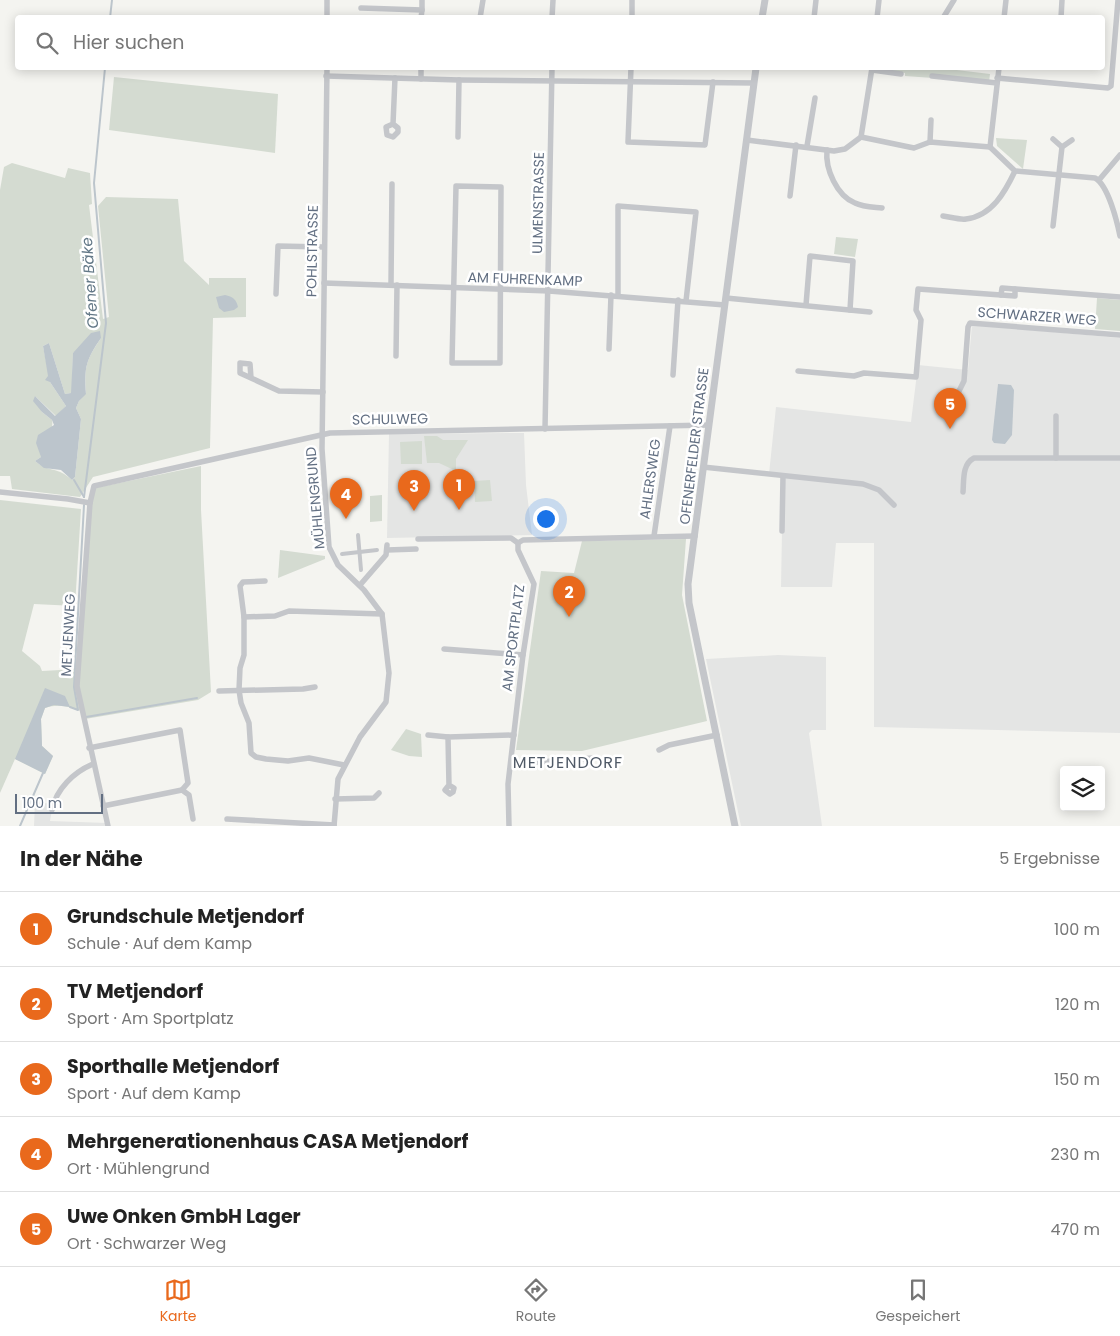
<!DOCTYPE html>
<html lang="de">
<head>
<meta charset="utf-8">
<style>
	body { margin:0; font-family:Poppins,sans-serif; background:#f2f2f2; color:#222 }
	.controls { position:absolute; right:15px; bottom:15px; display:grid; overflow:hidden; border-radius:5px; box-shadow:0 2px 12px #0003 }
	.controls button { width:45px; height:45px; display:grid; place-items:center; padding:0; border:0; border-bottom:1px solid #e0e0e0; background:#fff; color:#222; font:25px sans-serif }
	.scale { position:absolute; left:15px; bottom:12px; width:88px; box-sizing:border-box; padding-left:5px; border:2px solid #626f82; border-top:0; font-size:14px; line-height:18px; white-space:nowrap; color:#626f82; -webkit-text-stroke:4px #fff; paint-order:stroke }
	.you { position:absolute; left:545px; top:518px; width:18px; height:18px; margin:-12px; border:4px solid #fff; border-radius:50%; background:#1a73e8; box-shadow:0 0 0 8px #1a73e833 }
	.badge { display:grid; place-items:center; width:32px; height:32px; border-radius:50%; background:#e9691c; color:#fff; font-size:16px; font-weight:700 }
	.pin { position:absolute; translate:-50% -41px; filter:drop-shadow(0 1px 2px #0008) }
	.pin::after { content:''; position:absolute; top:26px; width:18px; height:15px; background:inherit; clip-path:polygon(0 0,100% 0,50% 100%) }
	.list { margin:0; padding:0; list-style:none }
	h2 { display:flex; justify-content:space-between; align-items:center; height:65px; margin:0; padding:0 20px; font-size:21px }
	h2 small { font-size:16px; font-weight:400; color:#767676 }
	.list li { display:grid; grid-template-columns:32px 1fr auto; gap:15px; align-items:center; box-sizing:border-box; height:75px; padding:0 20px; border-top:1px solid #e0e0e0 }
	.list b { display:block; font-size:19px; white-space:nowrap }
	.list p { margin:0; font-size:16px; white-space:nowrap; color:#767676 }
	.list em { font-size:16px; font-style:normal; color:#767676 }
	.icon { flex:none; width:28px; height:28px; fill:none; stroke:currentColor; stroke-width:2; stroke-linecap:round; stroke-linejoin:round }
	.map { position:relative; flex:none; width:1120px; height:826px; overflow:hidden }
	.search { position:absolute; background:#fff; box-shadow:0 2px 12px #0003; left:15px; right:15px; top:15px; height:55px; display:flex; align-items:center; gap:12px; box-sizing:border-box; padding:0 18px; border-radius:5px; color:#767676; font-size:19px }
	.sheet { height:440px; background:#fff }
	nav { display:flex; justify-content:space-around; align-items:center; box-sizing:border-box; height:70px; border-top:1px solid #e0e0e0; background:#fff; font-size:14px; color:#767676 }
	nav a { display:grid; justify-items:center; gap:2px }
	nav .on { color:#e9691c }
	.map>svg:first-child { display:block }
	.built { fill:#e4e5e4 }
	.green { fill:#d4dbd1; fill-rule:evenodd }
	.water { fill:#bcc5cc }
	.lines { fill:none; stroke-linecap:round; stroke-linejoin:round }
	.stream { stroke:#bcc5cc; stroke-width:2 }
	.pedestrian { stroke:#c4c6ca; stroke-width:4 }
	.minor { stroke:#c4c6ca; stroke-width:5.5 }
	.tertiary { stroke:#c4c6ca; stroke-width:7 }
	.labels { text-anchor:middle; stroke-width:5; stroke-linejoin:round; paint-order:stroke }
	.street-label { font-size:14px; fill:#626f82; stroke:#fff }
	.water-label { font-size:15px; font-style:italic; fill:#637887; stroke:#fff }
	.quarter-label { font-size:16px; letter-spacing:1px; fill:#505a67; stroke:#fff }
</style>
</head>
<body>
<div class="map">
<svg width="1120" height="826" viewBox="0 0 1120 826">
	<rect width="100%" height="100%" fill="#f4f4f0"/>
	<g class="built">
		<polygon points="972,325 1120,338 1120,733 874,727 874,543 836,543 832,587 781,587 783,476 769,474 776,407 911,422 918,365 968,370"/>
		<polygon points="524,433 526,485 532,535 387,538 389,434"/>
		<polygon points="778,655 826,657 826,730 812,730 809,733 822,826 741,826 706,659"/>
		<polygon points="35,802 53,804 50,821 107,823 108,826 34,826"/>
	</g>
	<g class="green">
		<polygon points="879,68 940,68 990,74 989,82 905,76 905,73 879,70"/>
		<polygon points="114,77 278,94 275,153 109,130"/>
		<polygon points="996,138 1027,140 1023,169 997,146"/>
		<path d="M12,163L65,178L68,168L90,173L92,204L89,205L103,319L109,317L98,206L106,197L178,199L184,261L209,285V278H246V317L213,318L210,448L93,477L80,497L12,489L10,476H0V190L4,167ZM101,338C86,360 84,367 86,393L79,401L76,408L81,419L75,477L72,480C57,466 49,473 35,461L41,457C39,443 55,433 52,420L42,412L35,396L56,416L66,406L50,382L43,346L49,343L65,394L72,393L73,353Z"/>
		<polygon points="836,237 858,239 855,257 834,254"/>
		<polygon points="1097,298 1120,300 1120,331 1095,329"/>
		<polygon points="424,436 437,436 443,440 468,440 456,459 456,471 439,463 427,463"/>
		<polygon points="422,441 422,464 401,464 400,442"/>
		<path d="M201,466V510L211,692L198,700L85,719L84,712C70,707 59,703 45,708L41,719L42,746L53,756L45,774L15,759L0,793V500L81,509L75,606L34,604L22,651L40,666L42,671L78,669L90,503L95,488Z"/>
		<polygon points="490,480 492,501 475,502 474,481"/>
		<polygon points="382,495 382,521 370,522 370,496"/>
		<polygon points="686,539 682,595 707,721 582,751 516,750 541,571 574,573 582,541"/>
		<polygon points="280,550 325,556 325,559 278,578"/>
		<polygon points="406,729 421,734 422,757 409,756 391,750"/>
	</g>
	<g class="water">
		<path d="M225,295C233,297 236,299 238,307L234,310L224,312L219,308L216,297Z"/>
		<path d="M100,331L101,338C86,360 84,367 86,394L79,401L76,408L81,419L75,477L72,480L61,470L44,468L35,461L41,457L36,443L38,435L54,425L52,420L42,412L33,401L35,396L55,416L66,406L50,382L45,380L48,376L43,346L49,343L65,394L71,393L73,353L91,333Z"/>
		<polygon points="998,384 1011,385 1014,390 1012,435 1005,444 994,443 992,440"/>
		<polygon points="45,688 65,696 70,707 54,705 45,708 41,719 42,746 53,756 45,774 15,759"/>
	</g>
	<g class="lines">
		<g class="stream">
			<polyline points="110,18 112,0"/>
			<polyline points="74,480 84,497"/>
			<polyline points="84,497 106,323 94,183 105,68"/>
			<polyline points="70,707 78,710 74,687 84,505"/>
			<polyline points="86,717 197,698"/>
			<polyline points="20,826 43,773"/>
		</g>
		<g class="pedestrian">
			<polyline points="358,535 361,570"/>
			<polyline points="342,554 377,550"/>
		</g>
		<g class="minor">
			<polyline points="422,0 422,10"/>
			<polyline points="361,8 422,10 421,18"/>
			<polyline points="327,18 327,0"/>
			<polyline points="480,18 483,0"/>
			<polyline points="552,18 553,0"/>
			<polyline points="632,18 632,0"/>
			<polyline points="814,18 816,0"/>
			<polyline points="877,18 879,0"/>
			<polyline points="943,18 954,0"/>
			<polyline points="1004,18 1006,0"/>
			<polyline points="1061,18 1062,0"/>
			<polyline points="327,68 322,449 329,547 338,565 364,590 382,614 389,673 386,702 360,737 338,779 334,826"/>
			<polyline points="631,68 628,142 705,145 713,82"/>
			<path d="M999,68L990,147L1015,171L1095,178C1108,185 1117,221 1120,236"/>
			<polyline points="872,70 901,74"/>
			<polyline points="326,76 459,80 754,83"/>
			<polyline points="932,76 997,83"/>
			<polyline points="997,78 1108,88 1111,86 1118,0"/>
			<polyline points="421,79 421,68"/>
			<polyline points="393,124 398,128 398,132 393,137 387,135 386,127 393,124 395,78"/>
			<polyline points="458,137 459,80"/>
			<polyline points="861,137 914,148 930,142 990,147"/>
			<polyline points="1053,139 1062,147"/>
			<polyline points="747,140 834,151 845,149 861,137 872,68"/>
			<polyline points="930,142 931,120"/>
			<polyline points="807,146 815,98"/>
			<path d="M827,150C825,169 837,196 855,203C863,207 873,207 882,208"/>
			<polyline points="1099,180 1120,155"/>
			<polygon points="456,186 501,187 500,363 452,363"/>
			<polyline points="790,196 796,145"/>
			<path d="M943,216C950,217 960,220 966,219C992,216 1005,192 1015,171"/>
			<polyline points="1053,226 1062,147 1072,140"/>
			<polyline points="324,283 549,291 725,305"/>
			<polyline points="391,285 392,184"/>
			<polyline points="276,294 278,246 324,247"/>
			<polyline points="618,295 618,206 696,212 686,301"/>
			<polyline points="1001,295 1015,296 1015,289"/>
			<polyline points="726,298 870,312"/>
			<polyline points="806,305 810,256 853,261 850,310"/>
			<polyline points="609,349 611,295"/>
			<polyline points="396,356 397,285"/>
			<polyline points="798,371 854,376 864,373 916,377 921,320 916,310 918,289 1001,295 1002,288 1120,297"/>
			<polyline points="673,375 678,300"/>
			<polyline points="251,378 240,373 240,363 250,364 251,378 279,391 323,392"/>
			<polyline points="955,399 964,381 968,327 970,323 1120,335"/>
			<polyline points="1056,416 1056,458"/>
			<polyline points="545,429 552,68"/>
			<polyline points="703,467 863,484 879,490 894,505"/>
			<polyline points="0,492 68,499 90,503"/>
			<path d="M963,492C964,480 962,464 974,458H1120"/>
			<polyline points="782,531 783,476"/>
			<polyline points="654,536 670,426"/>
			<polyline points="418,539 511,538 518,543"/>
			<polyline points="387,550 416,549"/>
			<polyline points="265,581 243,582 240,586 244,617 244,655 240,668 239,690 241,703 249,723 251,753 256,757 266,759 288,761 309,758 344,765"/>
			<polyline points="360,585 386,555 387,545"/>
			<polyline points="244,617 275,616 289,611 382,614"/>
			<polyline points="444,649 523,655"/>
			<polyline points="219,691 303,689 315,687"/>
			<polyline points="428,735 448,737"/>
			<polyline points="89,748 180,730 188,783 182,790 103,806"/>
			<polyline points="659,750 669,745 717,735"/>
			<polyline points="511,764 593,758"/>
			<polyline points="449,785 454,788 453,792 450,794 445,790 449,785 448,737 514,735"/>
			<polyline points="182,790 189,795 193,819"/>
			<polyline points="335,799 374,798 379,793"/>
			<path d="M52,810C56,789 74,772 93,764"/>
			<polyline points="227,819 334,825"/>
			<polyline points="108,826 77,686 90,503 94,486 330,433 709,425"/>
			<polyline points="509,826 508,784 523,655 534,584 518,550 518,543 523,540 695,536"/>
		</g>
		<g class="tertiary">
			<polyline points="762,18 765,0"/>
			<polyline points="735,826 689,603 688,584 756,68"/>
		</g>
	</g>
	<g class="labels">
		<g class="street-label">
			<text transform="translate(538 203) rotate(-89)" y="5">ULMENSTRASSE</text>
			<text transform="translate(312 251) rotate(-89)" y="5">POHLSTRASSE</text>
			<text transform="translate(525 279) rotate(2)" y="5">AM FUHRENKAMP</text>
			<text transform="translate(1037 316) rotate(4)" y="5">SCHWARZER WEG</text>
			<text transform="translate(390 419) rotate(-1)" y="5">SCHULWEG</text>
			<text transform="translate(694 446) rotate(-83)" y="5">OFENERFELDER STRASSE</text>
			<text transform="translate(650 479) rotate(-82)" y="5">AHLERSWEG</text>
			<text transform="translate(315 498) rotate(-95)" y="5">MÜHLENGRUND</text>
			<text transform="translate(68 635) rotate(-87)" y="5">METJENWEG</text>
			<text transform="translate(513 638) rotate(-83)" y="5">AM SPORTPLATZ</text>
		</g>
		<g class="water-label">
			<text transform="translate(90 283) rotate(-94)" y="5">Ofener Bäke</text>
		</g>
		<g class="quarter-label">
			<text x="568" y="768">METJENDORF</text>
		</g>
	</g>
</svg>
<div class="controls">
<button><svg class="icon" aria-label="layers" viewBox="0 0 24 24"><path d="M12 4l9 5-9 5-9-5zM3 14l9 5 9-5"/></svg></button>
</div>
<div class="scale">100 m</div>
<div class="you"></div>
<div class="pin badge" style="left:459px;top:510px">1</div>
<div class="pin badge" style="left:569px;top:617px">2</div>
<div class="pin badge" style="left:414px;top:511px">3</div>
<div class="pin badge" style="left:346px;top:519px">4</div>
<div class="pin badge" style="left:950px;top:429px">5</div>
<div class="search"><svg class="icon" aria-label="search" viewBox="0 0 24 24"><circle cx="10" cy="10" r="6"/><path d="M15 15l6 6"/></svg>Hier suchen</div>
</div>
<section class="sheet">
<h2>In der Nähe<small>5 Ergebnisse</small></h2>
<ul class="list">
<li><span class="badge">1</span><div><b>Grundschule Metjendorf</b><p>Schule · Auf dem Kamp</p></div><em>100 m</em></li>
<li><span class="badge">2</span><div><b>TV Metjendorf</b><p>Sport · Am Sportplatz</p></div><em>120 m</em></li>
<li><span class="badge">3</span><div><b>Sporthalle Metjendorf</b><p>Sport · Auf dem Kamp</p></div><em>150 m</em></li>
<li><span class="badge">4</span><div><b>Mehrgenerationenhaus CASA Metjendorf</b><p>Ort · Mühlengrund</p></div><em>230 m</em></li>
<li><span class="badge">5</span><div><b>Uwe Onken GmbH Lager</b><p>Ort · Schwarzer Weg</p></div><em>470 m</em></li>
</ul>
</section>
<nav>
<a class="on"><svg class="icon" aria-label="map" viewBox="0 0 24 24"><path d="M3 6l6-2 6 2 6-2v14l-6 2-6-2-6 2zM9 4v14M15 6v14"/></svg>Karte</a>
<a><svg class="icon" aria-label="directions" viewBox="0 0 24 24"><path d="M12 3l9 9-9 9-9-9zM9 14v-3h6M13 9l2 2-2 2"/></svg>Route</a>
<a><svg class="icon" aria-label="saved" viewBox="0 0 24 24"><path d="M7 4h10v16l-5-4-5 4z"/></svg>Gespeichert</a>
</nav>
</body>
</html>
